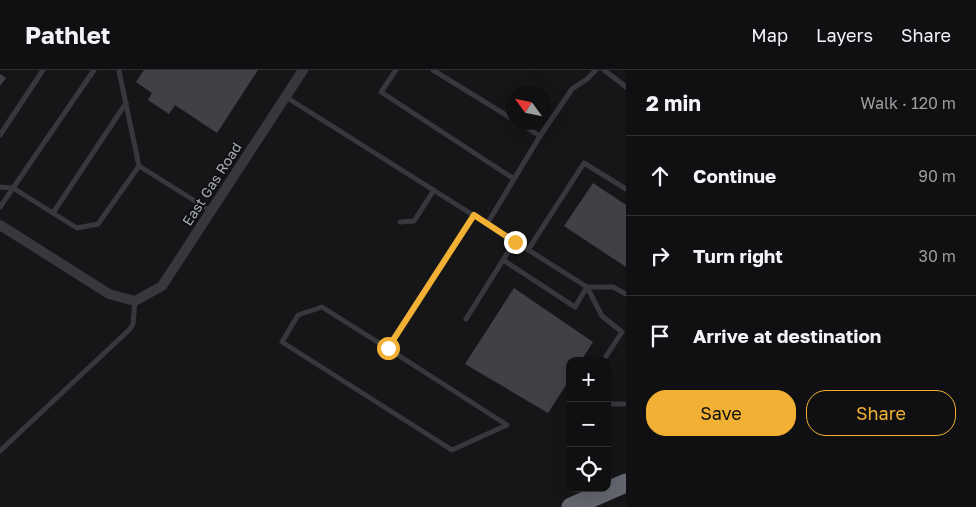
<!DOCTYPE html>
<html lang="en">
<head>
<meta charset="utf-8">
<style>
	body { margin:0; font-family:"Golos Text",sans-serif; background:#1e1e20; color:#f1f3f6 }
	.controls { position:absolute; right:15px; bottom:15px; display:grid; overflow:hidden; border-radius:10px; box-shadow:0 5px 20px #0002 }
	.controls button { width:45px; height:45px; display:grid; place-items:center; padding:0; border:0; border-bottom:1px solid #303032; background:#101012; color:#f1f3f6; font:25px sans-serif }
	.compass { position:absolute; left:506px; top:15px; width:45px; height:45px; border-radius:50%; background:#101012; box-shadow:0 5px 20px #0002; rotate:303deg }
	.stop { position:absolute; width:15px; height:15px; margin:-11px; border:4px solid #f2b134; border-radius:50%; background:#fff }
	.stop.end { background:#f2b134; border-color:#fff; box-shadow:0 1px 5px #0008 }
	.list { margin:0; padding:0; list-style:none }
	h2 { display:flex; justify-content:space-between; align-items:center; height:65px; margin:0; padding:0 20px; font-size:21px }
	h2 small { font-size:16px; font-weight:400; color:#9c9d9f }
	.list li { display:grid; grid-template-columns:32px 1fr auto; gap:15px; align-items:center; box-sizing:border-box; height:80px; padding:0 20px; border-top:1px solid #303032 }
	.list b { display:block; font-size:19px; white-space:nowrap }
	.list em { font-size:16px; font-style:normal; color:#9c9d9f }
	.actions { display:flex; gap:10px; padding:15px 20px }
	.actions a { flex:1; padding:11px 0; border:1px solid #f2b134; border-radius:20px; text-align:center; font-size:18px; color:#f2b134 }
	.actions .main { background:#f2b134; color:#111 }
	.icon { flex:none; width:28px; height:28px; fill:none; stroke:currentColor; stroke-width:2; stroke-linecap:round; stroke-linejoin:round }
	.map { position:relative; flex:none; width:626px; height:437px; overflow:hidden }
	header { display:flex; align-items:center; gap:30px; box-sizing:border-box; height:70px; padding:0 25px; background:#101012; border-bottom:1px solid #303032 }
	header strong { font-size:24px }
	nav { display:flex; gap:28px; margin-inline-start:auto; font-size:18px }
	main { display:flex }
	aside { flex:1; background:#101012 }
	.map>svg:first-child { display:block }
	.building { fill:#404145 }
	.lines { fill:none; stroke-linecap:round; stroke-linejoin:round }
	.lane { stroke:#37383d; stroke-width:5 }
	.street { stroke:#37383d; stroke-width:10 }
	.highway { stroke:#63666e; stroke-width:19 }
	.route { stroke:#f2b134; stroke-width:6 }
	.labels { text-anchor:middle; stroke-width:4; stroke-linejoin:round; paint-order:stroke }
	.street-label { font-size:14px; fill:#a8adb8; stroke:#111113 }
</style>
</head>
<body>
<header>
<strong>Pathlet</strong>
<nav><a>Map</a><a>Layers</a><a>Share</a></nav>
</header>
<main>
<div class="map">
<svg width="626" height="437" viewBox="0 0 626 437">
	<rect width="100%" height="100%" fill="#161618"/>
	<g class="building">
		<polygon points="144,0 258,0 217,63 175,35 169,44 148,30 152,23 136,12"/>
		<polygon points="0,4 6,8 0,16"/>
		<polygon points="593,113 626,135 626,197 564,156"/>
		<polygon points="514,218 593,272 581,291 570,291 570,309 548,343 465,294"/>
	</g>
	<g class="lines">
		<g class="lane">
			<polyline points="396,0 381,22 514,109"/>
			<polyline points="433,0 514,50"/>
			<polyline points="604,0 626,17"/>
			<polyline points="286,27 587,217 602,246 622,262 603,291"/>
			<polyline points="518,52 540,66 572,19 587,9 596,0"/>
			<polyline points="0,65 43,0"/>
			<polyline points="139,96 211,141"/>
			<polyline points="0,117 13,118 77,158 98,154 139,96 119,1"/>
			<polyline points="0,137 94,0"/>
			<polyline points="53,143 126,33"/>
			<polyline points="400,152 414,151 434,120"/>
			<polyline points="487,154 540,66"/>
			<polyline points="528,180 584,93 626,119"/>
			<polyline points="503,190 575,237 587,217"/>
			<polyline points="587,217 613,217 626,224"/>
			<polyline points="466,249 515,171"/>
			<polyline points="387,278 507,355 452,380 282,272 298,245 322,237 387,278 474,145"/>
			<polyline points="607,334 626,334"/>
			<polyline points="0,381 130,259 133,254 135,231"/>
		</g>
		<polyline class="street" points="0,155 109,224 135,231 162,216 303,0"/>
		<polyline class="highway" points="571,437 626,413"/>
	</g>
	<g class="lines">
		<polyline class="route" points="388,278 474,145 515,172"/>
	</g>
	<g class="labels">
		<g class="street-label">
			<text transform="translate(212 114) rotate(-57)" y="5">East Gas Road</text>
		</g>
	</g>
</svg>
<div class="controls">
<button>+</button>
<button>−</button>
<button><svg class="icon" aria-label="locate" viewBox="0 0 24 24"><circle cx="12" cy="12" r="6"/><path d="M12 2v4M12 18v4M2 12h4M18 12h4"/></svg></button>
</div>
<svg class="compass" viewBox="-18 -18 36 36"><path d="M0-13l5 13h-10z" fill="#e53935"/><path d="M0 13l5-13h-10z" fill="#9c9d9f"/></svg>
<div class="stop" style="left:388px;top:278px"></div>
<div class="stop end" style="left:515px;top:172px"></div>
</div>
<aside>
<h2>2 min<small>Walk · 120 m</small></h2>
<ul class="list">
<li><svg class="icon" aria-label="ahead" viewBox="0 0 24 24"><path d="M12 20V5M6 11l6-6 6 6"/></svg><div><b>Continue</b></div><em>90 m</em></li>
<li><svg class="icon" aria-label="right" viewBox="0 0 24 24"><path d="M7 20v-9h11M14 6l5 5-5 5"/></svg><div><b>Turn right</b></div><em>30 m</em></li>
<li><svg class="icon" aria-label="arrive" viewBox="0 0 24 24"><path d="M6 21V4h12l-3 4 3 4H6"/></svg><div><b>Arrive at destination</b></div></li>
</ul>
<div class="actions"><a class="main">Save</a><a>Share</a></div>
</aside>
</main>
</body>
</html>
